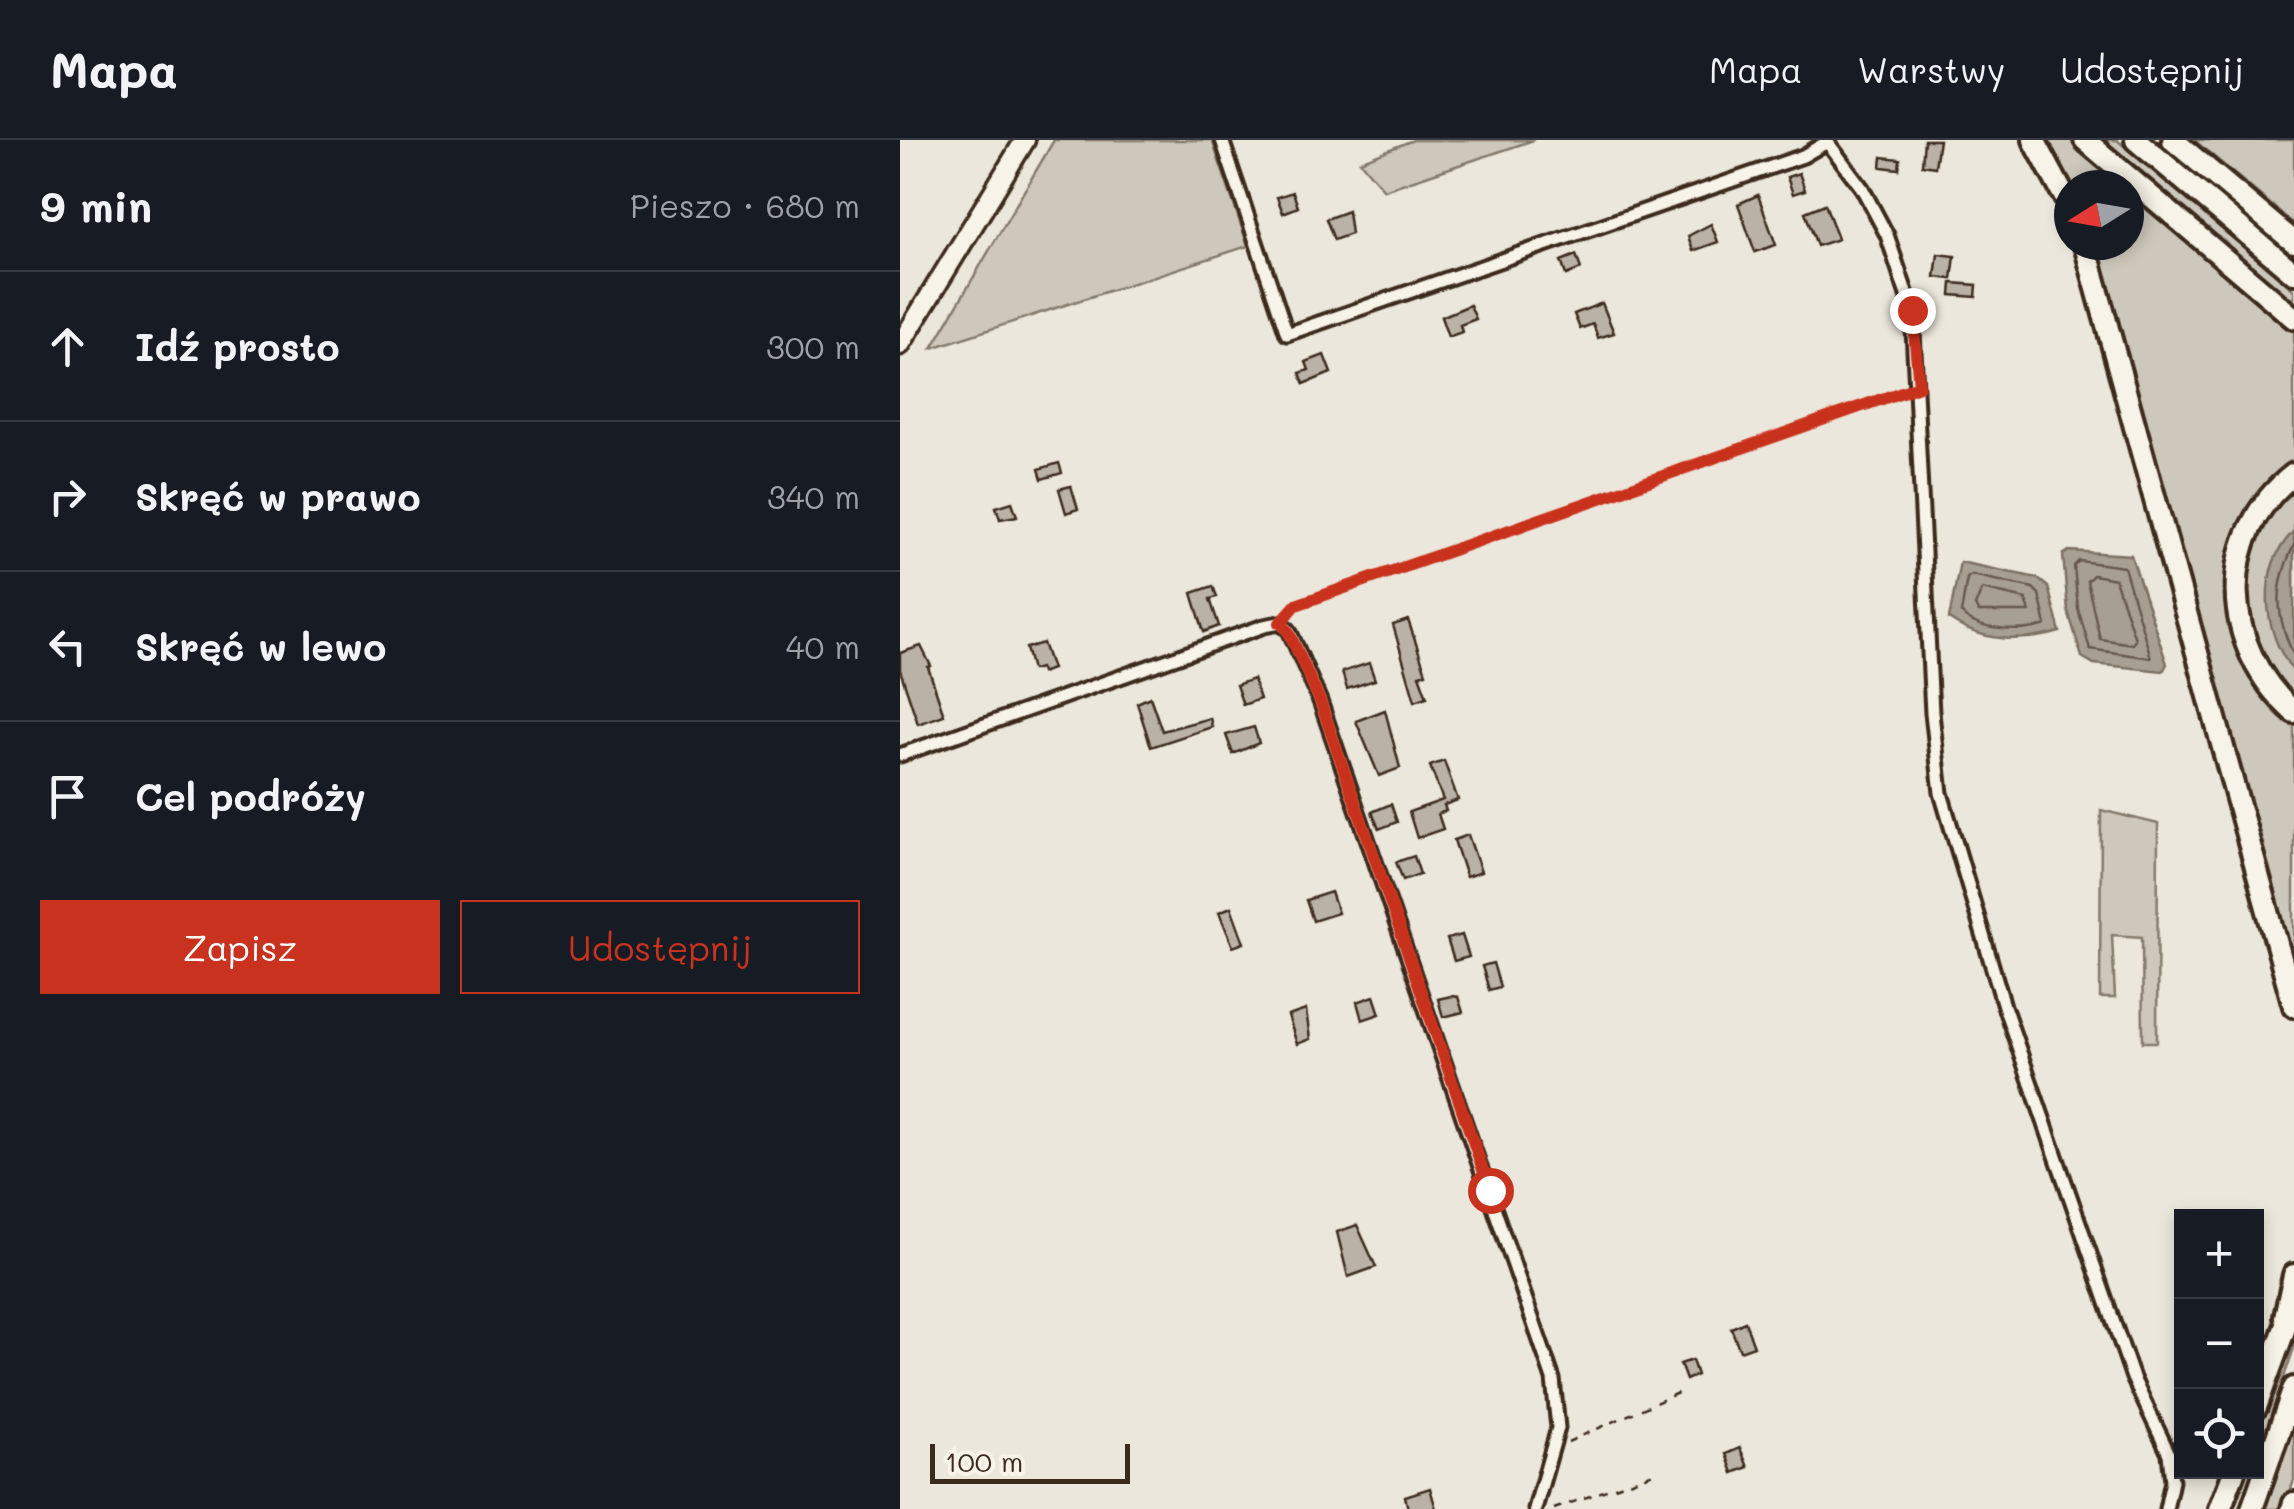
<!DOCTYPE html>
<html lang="pl">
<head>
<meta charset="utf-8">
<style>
	body { margin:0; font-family:Mali,sans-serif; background:#242831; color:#f1f3f6 }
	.controls { position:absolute; right:30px; bottom:30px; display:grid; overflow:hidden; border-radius:0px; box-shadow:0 5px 15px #0003 }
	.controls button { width:90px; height:90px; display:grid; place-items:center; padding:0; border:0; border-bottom:2px solid #363941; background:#171b24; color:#f1f3f6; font:50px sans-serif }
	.compass { position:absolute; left:1154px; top:30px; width:90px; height:90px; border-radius:50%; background:#171b24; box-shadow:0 5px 15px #0003; rotate:259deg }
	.scale { position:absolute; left:30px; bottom:25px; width:200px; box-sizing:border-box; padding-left:10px; border:5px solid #3b2a1e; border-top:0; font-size:28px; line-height:35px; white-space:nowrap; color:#3b2a1e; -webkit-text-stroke:8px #f7f3e8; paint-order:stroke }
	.stop { position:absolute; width:30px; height:30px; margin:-22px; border:8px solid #c8321e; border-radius:50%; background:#fff }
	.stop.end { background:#c8321e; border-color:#fff; box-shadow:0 2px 10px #0008 }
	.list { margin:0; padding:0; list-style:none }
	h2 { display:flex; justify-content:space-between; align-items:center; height:130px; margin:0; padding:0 40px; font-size:42px }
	h2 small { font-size:32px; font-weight:400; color:#9ea1a6 }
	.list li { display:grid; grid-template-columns:65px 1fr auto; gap:30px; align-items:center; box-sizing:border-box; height:150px; padding:0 40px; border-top:2px solid #363941 }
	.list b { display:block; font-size:38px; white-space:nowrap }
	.list em { font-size:32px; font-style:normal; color:#9ea1a6 }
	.actions { display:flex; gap:20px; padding:30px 40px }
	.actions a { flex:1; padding:22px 0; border:2px solid #c8321e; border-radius:0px; text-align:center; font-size:35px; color:#c8321e }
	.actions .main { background:#c8321e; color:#fff }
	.icon { flex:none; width:55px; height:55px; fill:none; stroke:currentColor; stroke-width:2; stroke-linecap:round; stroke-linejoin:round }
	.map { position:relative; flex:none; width:1394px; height:1369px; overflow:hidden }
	header { display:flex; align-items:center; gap:60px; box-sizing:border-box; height:140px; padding:0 50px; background:#171b24; border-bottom:2px solid #363941 }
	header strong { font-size:48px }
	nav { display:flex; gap:55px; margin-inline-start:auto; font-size:35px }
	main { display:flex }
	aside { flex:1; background:#171b24 }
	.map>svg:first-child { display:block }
	.green { fill:#cec8bc; stroke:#84796d; stroke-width:2.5 }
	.water { fill:#a89f93; stroke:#7c7064; stroke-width:2.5 }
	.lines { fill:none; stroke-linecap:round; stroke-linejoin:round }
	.shore { stroke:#67594d; stroke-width:2.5 }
	.building { fill:#bab2a7; stroke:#3b2a1e; stroke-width:2.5 }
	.street-casing { stroke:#3b2a1e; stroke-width:19 }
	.secondary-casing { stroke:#3b2a1e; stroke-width:25 }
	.highway-casing { stroke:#3b2a1e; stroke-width:28 }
	.path { stroke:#3b2a1e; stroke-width:2.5; stroke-dasharray:8 8; stroke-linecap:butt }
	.street { stroke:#f7f3e8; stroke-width:11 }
	.secondary { stroke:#f7f3e8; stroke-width:18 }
	.highway { stroke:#f7f3e8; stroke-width:20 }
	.route { stroke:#c8321e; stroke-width:12 }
</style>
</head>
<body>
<header>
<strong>Mapa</strong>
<nav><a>Mapa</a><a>Warstwy</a><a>Udostępnij</a></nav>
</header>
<main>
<aside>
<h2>9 min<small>Pieszo · 680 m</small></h2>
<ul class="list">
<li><svg class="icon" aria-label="ahead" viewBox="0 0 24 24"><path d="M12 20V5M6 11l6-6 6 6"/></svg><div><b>Idź prosto</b></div><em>300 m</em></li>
<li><svg class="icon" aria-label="right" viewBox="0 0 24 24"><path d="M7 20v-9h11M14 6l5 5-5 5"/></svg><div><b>Skręć w prawo</b></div><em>340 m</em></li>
<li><svg class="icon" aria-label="left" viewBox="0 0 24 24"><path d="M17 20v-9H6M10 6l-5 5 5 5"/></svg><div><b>Skręć w lewo</b></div><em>40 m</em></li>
<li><svg class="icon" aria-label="arrive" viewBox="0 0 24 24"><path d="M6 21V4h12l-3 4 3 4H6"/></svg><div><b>Cel podróży</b></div></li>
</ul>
<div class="actions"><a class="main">Zapisz</a><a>Udostępnij</a></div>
</aside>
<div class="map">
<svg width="1394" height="1369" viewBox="0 0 1394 1369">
	<rect width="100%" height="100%" fill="#ece7dc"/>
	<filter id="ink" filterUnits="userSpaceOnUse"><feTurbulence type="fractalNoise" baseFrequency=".01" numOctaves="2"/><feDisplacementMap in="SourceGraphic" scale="20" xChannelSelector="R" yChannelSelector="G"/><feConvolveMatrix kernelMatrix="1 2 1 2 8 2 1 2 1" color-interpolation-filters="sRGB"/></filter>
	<g filter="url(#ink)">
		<g class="green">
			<polygon points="154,0 312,0 348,106 32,208"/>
			<polygon points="513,0 634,0 484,50 460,21"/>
			<polygon points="1145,0 1172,0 1226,45 1170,45"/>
			<polygon points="1195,0 1217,0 1394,150 1394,170"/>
			<polygon points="1251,0 1263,0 1394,111 1394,120"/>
			<polygon points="1294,0 1394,0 1394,84"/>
			<polygon points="1229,48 1394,187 1394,326 1378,340 1329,465 1394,580 1394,839 1195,105 1229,105"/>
			<path d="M1394,345V560C1352,522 1332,456 1351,401C1359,379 1377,361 1394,345Z"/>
			<polygon points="1201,670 1258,684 1257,902 1243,902 1242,797 1212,795 1215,858 1200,858"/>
			<polygon points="1394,1180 1394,1208 1357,1316 1357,1289"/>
			<polygon points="1394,1272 1394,1340 1384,1369 1360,1369"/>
		</g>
		<g class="water">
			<path d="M1394,391V532C1362,492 1356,429 1394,391Z"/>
			<polygon points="1169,411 1231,415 1267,524 1263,531 1194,524 1182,517 1168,471 1163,415"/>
			<path d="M1060,422L1137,438L1148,447L1160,492C1122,503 1081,502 1049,479Z"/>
		</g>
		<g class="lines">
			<g class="shore">
				<path d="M1394,405C1374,446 1375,475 1394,516"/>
				<polygon points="1179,421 1224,427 1251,518 1190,509 1178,469 1174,426"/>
				<path d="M1072,435L1133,448L1139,454L1146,485C1123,493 1077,492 1061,473L1067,438Z"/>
				<polygon points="1193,435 1215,439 1235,499 1232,504 1200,499 1187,441"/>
				<polygon points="1082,449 1126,459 1130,472 1079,472 1075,466"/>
			</g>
		</g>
		<g class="building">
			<polygon points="1024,0 1039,0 1035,27 1022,25"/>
			<polygon points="982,17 1000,19 999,29 981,27"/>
			<polygon points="899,33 905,50 893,54 887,37"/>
			<polygon points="393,52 398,67 383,73 377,57"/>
			<polygon points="858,55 876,105 855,112 838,64"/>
			<polygon points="925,64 938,99 917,106 905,72"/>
			<polygon points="448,71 451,94 434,100 426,79"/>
			<polygon points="811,84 818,102 793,111 788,96"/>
			<polygon points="1038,114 1055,116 1052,139 1035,137"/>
			<polygon points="676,115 681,129 666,135 661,121"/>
			<polygon points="1052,143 1077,145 1076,157 1051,155"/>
			<polygon points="702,163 714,193 698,198 693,184 680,189 674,174"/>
			<polygon points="570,165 576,179 560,185 562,192 548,197 541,177"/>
			<polygon points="424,215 431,233 404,244 400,233 409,230 406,222"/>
			<polygon points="159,323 162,333 142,339 139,329"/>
			<polygon points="171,346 178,369 166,373 159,349"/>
			<polygon points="112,362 117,376 100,379 96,367"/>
			<polygon points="313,446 317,457 310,459 319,486 304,492 292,453"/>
			<polygon points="508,480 526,533 519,535 527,557 515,561 493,485"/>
			<polygon points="143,503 152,529 141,533 140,528 132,530 126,508"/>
			<polygon points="21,506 31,526 28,527 44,575 18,584 0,530 0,513"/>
			<polygon points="469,523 475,540 447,549 442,532"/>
			<polygon points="353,539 360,559 343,565 336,545"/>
			<polygon points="250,557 262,591 310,578 312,587 251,607 237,563"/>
			<polygon points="485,570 500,628 479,636 456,581"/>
			<polygon points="354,587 359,603 333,614 326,595"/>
			<polygon points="544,621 558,660 544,665 546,671 538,674 543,689 517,698 509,672 543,660 530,626"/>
			<polygon points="491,664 497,682 479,689 472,672"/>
			<polygon points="568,695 581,732 566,737 554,700"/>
			<polygon points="514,716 520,734 503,740 496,722"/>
			<polygon points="431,752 438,773 413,781 406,760"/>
			<polygon points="331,767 344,803 333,807 319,772"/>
			<polygon points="562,795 569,817 554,821 547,799"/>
			<polygon points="593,823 600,847 589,850 582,826"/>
			<polygon points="474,856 480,874 462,880 457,862"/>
			<polygon points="551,856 558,857 563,872 543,877 538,859"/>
			<polygon points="406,870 410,899 397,904 388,876"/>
			<polygon points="457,1085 476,1127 448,1137 437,1092"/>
			<polygon points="845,1182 854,1206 840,1211 831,1188"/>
			<polygon points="792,1220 797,1235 786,1240 780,1224"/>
			<polygon points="840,1308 848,1327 833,1333 826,1314"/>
			<polygon points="530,1348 536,1369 508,1369 505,1356"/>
		</g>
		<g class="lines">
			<g class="street-casing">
				<g id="street">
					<polyline points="322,0 387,194 903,16 927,2"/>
					<polyline points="926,0 962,48 987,95 1012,170 1032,573 1041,653 1104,866 1233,1238 1269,1314 1272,1341 1266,1369"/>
					<polyline points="0,615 364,486 380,483 389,490 420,561 653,1239 658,1288 635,1369"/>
				</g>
			</g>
			<g class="secondary-casing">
				<polyline id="secondary" points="0,205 125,0"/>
			</g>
			<g class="highway-casing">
				<g id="highway">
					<polyline points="1134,0 1169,65"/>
					<polyline points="1185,0 1394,178"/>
					<polyline points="1236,0 1394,133"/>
					<polyline points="1273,0 1394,102"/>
					<polyline points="1185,105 1394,866"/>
					<path d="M1394,334C1314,396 1321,508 1394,572"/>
					<polyline points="1385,1177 1394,1135"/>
					<polyline points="1356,1267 1394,1163"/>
					<polyline points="1320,1369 1334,1332"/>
					<polyline points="1352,1369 1394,1248"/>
					<polyline points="1392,1369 1394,1363"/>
				</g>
			</g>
			<g class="path">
				<polyline points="387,475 396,465 1004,252"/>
				<polyline points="668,1302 782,1251"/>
				<polyline points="654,1369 759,1331"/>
			</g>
			<use href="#street" class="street"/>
			<use href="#secondary" class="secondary"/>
			<use href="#highway" class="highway"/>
		</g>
	</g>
	<g class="lines" filter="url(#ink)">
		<polyline class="route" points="590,1050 420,561 388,490 380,483 396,465 1019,246 1012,170"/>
	</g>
</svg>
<div class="controls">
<button>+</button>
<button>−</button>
<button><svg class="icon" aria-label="locate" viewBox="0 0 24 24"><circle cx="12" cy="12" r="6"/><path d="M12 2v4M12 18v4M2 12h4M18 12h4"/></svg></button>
</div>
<svg class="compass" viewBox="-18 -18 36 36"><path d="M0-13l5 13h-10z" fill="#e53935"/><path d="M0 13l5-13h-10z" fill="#9ea1a6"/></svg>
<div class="scale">100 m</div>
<div class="stop" style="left:590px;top:1050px"></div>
<div class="stop end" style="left:1012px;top:170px"></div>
</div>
</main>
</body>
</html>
